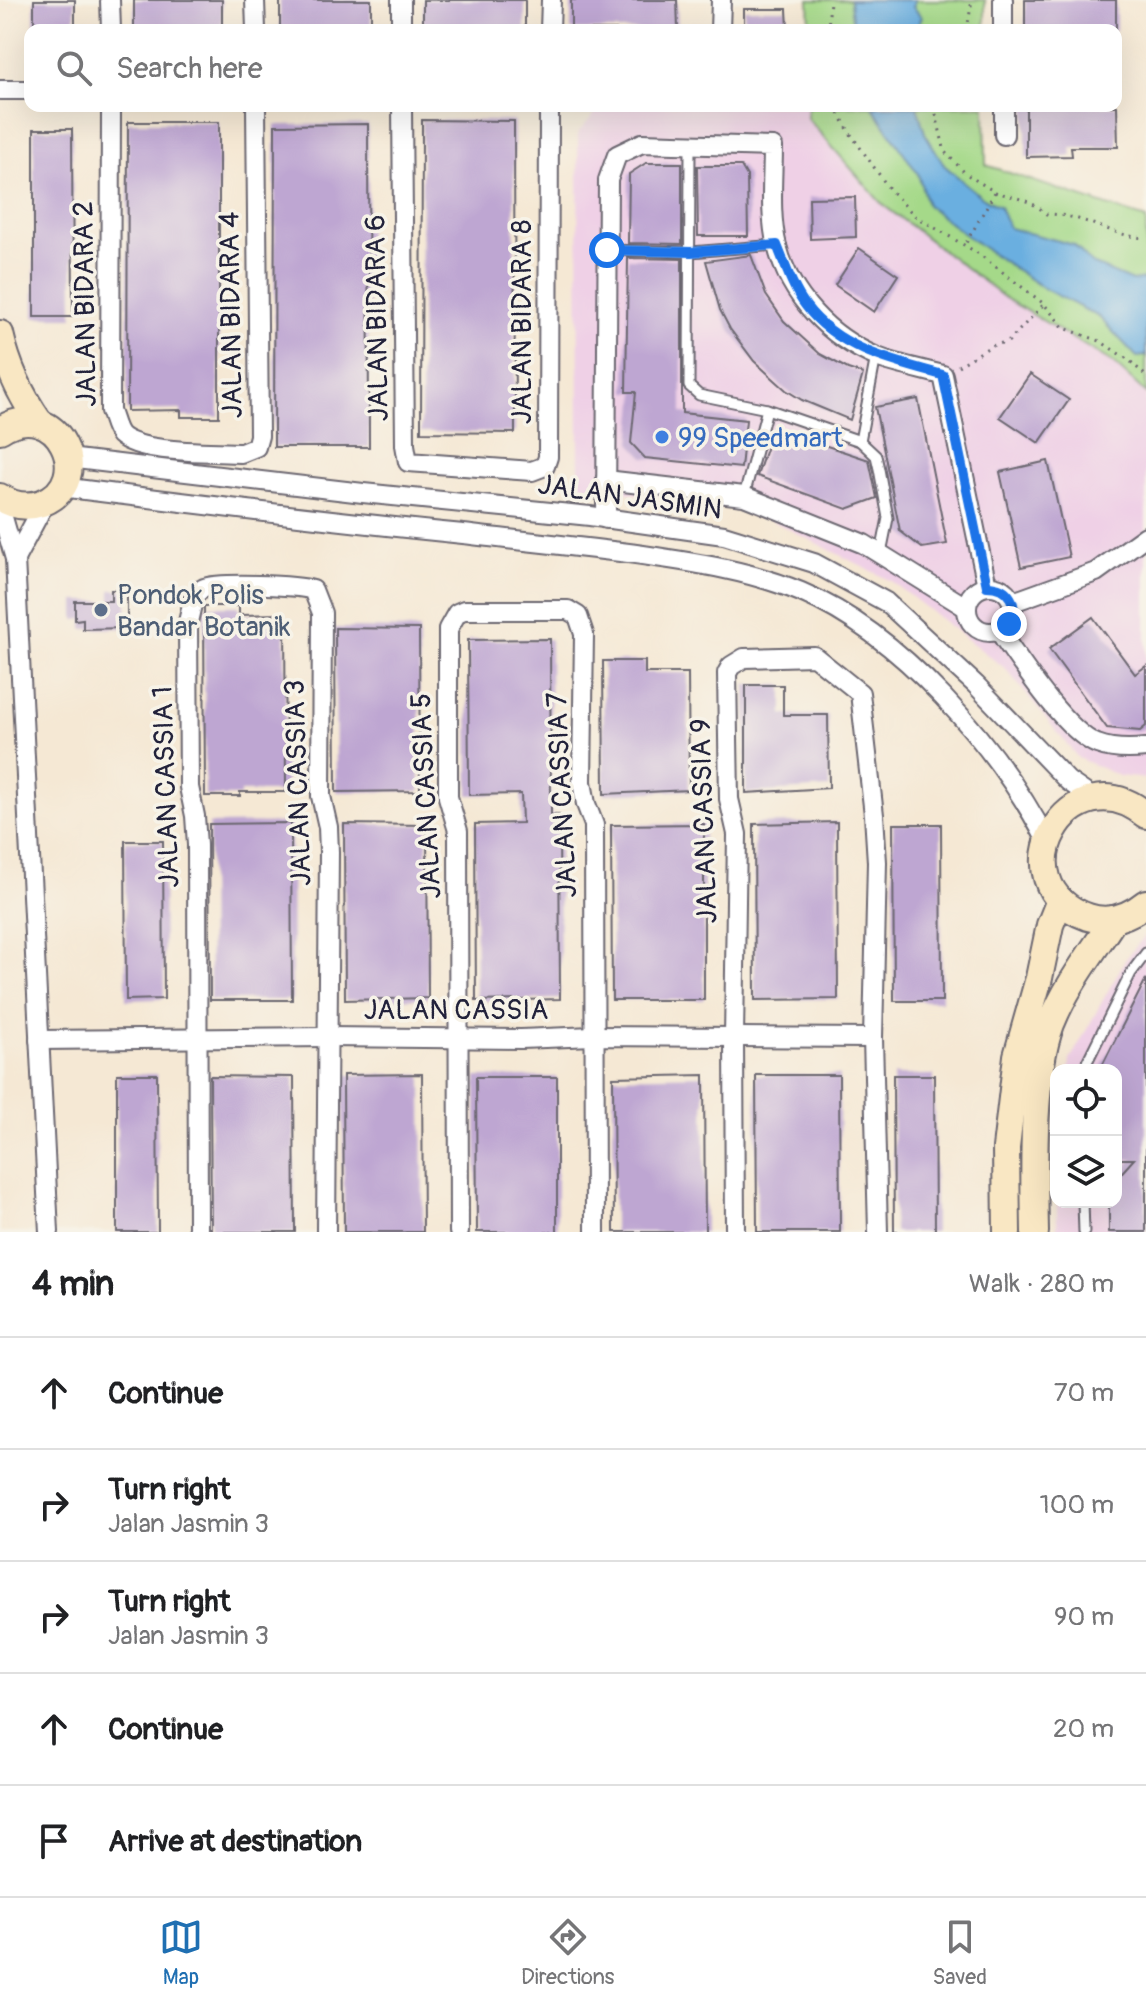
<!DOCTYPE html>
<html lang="en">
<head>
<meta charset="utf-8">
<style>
	body { margin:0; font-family:Pangolin,sans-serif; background:#f6f6f6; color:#202124 }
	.controls { position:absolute; right:24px; bottom:24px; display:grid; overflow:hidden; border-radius:16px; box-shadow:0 8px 32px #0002 }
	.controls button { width:72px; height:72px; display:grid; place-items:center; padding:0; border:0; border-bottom:2px solid #e0e0e0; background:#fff; color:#202124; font:40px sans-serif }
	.stop { position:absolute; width:24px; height:24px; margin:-18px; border:6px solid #1a73e8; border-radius:50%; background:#fff }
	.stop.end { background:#1a73e8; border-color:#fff; box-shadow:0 2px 8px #0008 }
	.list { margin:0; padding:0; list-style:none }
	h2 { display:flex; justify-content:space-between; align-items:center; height:104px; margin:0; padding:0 32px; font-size:34px }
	h2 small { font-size:26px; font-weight:400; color:#757577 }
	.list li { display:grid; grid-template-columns:52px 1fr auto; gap:24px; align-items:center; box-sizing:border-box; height:112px; padding:0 32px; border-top:2px solid #e0e0e0 }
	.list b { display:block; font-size:30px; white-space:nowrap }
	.list p { margin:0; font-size:26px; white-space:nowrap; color:#757577 }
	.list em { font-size:26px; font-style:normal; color:#757577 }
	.icon { flex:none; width:44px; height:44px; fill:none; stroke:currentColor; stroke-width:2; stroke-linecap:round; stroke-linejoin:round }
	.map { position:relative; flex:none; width:1146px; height:1232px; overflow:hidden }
	.search { position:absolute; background:#fff; box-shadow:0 8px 32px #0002; left:24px; right:24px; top:24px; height:88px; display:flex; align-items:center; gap:20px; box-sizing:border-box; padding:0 28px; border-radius:16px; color:#757577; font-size:30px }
	.sheet { height:664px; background:#fff }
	nav { display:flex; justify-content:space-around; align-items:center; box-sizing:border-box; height:112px; border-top:2px solid #e0e0e0; background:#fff; font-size:22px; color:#757577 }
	nav a { display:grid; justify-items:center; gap:4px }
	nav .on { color:#1f6fb2 }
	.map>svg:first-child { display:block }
	.built { fill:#efd0e6 }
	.green { fill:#a5d989; stroke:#647e62; stroke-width:2 }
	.water { fill:#6aafe0; stroke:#46688e; stroke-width:2 }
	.building { fill:#bea6d2 }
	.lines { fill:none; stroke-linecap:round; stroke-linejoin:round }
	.lane-casing { stroke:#6c6771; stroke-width:13 }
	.street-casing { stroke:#6c6771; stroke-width:22 }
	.secondary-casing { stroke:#6c6771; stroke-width:30 }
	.path { stroke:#6c6771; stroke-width:3; stroke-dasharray:2 6; stroke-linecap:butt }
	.lane { stroke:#fff; stroke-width:9 }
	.street { stroke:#fff; stroke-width:18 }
	.secondary { stroke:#f9e7c3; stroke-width:26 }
	.route { stroke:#1a73e8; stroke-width:10 }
	.shop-dot { fill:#3f7fe0; stroke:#f7f3e8; stroke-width:3 }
	.service-dot { fill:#5c6f8a; stroke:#f7f3e8; stroke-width:3 }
	.labels { text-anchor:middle; stroke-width:7; stroke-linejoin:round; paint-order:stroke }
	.street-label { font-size:28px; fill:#22223b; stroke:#f7f3e8 }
	.shop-label { font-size:28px; fill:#366cbe; stroke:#f7f3e8; text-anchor:start }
	.service-label { font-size:28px; fill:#4e5e75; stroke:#f7f3e8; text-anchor:start }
</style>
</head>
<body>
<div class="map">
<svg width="1146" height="1232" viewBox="0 0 1146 1232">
	<rect width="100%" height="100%" fill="#f7f3e8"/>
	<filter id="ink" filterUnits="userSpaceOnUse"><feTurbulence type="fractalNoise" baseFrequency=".0125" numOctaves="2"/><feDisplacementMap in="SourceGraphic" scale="16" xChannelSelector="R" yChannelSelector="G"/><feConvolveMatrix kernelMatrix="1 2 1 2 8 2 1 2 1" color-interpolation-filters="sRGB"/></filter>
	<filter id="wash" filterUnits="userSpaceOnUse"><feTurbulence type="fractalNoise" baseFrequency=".006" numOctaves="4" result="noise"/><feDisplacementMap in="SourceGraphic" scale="32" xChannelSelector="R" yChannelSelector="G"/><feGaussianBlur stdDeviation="1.8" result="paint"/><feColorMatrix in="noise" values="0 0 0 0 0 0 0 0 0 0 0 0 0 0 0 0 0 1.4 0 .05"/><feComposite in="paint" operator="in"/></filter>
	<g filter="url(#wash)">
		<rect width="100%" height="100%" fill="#f5e8d4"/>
		<g class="built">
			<polygon points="633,106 808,106 807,118 882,204 1005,298 1112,362 1146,393 1146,779 1119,776 1078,758 1006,669 891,581 751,510 579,486 578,133 600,108"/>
			<polygon points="1146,934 1146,1232 1057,1232 1057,1202 1116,1202 1116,1070 1069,1070 1070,1060 1125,960"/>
		</g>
		<g class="green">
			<polygon points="809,0 985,0 985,30 810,30"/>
			<polygon points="808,106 985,106 986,165 1146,219 1146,393 1112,362 1005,298 882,204 807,118"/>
		</g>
		<g class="water">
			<polygon points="850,0 915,0 913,7 922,17 915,30 853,30"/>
			<polygon points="872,106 917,106 925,133 944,165 980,196 1000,207 1009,228 1074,245 1092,264 1132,281 1146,279 1146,356 1137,357 1099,317 1043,288 968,237 927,205 918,174"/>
		</g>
		<g id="blocks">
			<g class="building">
				<rect x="34" y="0" width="41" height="30"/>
				<rect x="134" y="0" width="88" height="30"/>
				<rect x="280" y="0" width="91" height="30"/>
				<rect x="423" y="0" width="102" height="30"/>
				<polygon points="571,0 677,0 678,30 571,30"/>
				<rect x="1025" y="0" width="91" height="30"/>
				<polygon points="744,9 787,9 788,30 744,30"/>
				<polygon points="1026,106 1117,106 1118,147 1071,147 1072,156 1026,157"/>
				<polygon points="422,120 514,121 515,433 421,432"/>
				<polygon points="128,122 219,122 219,417 181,417 181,410 127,411"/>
				<polygon points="368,124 369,447 274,447 275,125"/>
				<polygon points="34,129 72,129 73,317 34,317"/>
				<polygon points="646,163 682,163 682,244 628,243 629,174"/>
				<polygon points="697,166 741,166 747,176 748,236 698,236"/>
				<polygon points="855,197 856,237 810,239 809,198"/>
				<polygon points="859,248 898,275 874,312 835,285"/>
				<polygon points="751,255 766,295 784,321 820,354 848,369 863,374 850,420 802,400 786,390 754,361 730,329 720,310 706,261"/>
				<polygon points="628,258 682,259 682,413 746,420 741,468 645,458 631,443 636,392 626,392"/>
				<polygon points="1030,374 1069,400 1039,443 1000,417"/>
				<polygon points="918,399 947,544 922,548 900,531 875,407"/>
				<polygon points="773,428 869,460 877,498 847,509 757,476"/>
				<polygon points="1048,461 1069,557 1021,567 1000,472"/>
				<polygon points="111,590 127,590 127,628 83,629 83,619 75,620 75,601 111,601"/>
				<polygon points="204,606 239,606 239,615 285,614 286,792 240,792 240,796 205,796"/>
				<polygon points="1093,617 1135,674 1146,666 1146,726 1140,731 1107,728 1049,649"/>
				<polygon points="335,628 419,629 420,791 336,792"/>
				<polygon points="550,639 551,815 559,815 560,999 476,1001 475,824 522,823 521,794 469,795 468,640"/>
				<polygon points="603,661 645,661 645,673 688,673 689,790 604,794"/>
				<polygon points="746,685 783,685 783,715 828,715 829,788 746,793"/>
				<polygon points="837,822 838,999 755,1000 754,824"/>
				<polygon points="291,823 292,1000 210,1000 209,824"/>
				<polygon points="344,824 427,825 428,998 345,1000"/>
				<polygon points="704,824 704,1000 612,1000 611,825"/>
				<polygon points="893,824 941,824 942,1001 894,1001"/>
				<polygon points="125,841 163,841 164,999 126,1000"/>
				<polygon points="1146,979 1146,1232 1109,1232 1109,1202 1116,1202 1116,1179 1134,1159 1116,1159 1116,1070 1100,1070"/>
				<polygon points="117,1074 157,1074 158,1232 117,1232"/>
				<polygon points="422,1074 423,1232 344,1232 343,1075"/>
				<polygon points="704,1075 705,1232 614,1232 613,1077"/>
				<polygon points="756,1075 839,1075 840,1232 757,1232"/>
				<polygon points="893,1075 934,1075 935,1232 894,1232"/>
				<polygon points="210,1076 294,1077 295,1232 211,1232"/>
				<polygon points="476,1077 557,1077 557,1232 477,1232"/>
			</g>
		</g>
	</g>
	<g filter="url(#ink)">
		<use href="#blocks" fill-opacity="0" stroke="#6c6771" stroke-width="2"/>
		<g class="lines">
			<g class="lane-casing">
				<g id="lane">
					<polyline points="690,144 689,386 699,395 767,409 860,441 876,456 879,469 888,518 881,553"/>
					<polyline points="607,250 691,252 777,245"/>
					<polyline points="860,441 876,356"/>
					<polyline points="744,496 767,409"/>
					<polyline points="1083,1070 1131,973 1146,953"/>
					<polyline points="1083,1202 1084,1232"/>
				</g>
			</g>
			<g class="street-casing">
				<g id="street">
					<polyline points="110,0 111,30"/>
					<polyline points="255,0 256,30"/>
					<polyline points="401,0 401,30"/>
					<polyline points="1003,0 1003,30"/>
					<polyline points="550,30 551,0"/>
					<polyline points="720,30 721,0"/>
					<polyline points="0,90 30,90"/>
					<path d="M111,106L110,411C113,418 115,429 120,435C140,454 213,451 241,453L256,447L259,436L256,106"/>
					<polyline points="402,106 405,445 408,462 532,471 545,466 548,457 549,106"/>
					<polyline points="1004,106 1004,135"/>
					<polyline points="68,458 363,493 590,516 724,535 814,563 886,602 976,685 1068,781 1094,799"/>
					<polyline points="606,480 744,496 864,544 967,608"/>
					<path d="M61,487C195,504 329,521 463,534C523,541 583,547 643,555C697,563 751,571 801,592C901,634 998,747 1047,841"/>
					<polyline points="0,507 15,559 49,1232"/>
					<path d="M606,519L608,180L617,155L642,143L773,147C773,178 769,215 777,246C790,296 829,337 877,357C898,365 921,369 943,375L987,586"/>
					<polyline points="15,559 46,501"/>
					<circle cx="990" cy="609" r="23"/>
					<polyline points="1013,602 1096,572 1146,536"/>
					<path d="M999,631C1019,660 1065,731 1097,744C1113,750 1129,750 1146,748"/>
					<polyline points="39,1040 328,1037 521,1039 593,1036 873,1038"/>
					<path d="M198,1232L197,845L195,816L189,787L188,622L194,596C197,593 200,590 204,588C219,582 297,585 313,590L322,613L321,796L328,827L329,852L326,1232"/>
					<polyline points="459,1232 458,831 448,797 448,629 457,613 464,610 568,610 578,616 584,634 582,782 586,804 594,825 595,1232"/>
					<polyline points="735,1232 734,1038 737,834 729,799 727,673 731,666 744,658 814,656 860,693 874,815 877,862 873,1038 878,1232"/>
				</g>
			</g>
			<g class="secondary-casing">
				<g id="secondary">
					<path d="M0,334C7,366 21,396 40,423"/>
					<path d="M0,430C57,393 98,481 42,503C27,508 13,506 0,497"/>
					<path d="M1146,815C1070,752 995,884 1088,917C1109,924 1130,916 1146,903"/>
					<polyline points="1007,1232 1006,1148 1017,1056 1039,978 1050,925 1060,900"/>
					<path d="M1035,1232C1034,1174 1031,1077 1051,1024C1066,986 1092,953 1114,919"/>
				</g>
			</g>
			<g class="path">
				<polyline points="828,30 830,0"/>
				<polyline points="967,30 972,0"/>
				<polyline points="835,106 850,133 890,190 915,216 979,254 1044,304 1064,328 1100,341 1130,361 1146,376"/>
				<polyline points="934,106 945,152 966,174 995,192 966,243"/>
				<path d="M995,192C1013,197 1033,200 1046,214C1084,214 1109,236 1146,238"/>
				<polyline points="958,366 991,346 1009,341 1044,304"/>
			</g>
			<use href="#lane" class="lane"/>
			<use href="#street" class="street"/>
			<use href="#secondary" class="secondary"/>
		</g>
	</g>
	<g class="lines" filter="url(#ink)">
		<path class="route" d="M607,250L691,252L777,245C785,265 793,289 806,306C838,349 895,362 943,375L987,586C1009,586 1020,605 1009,624"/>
	</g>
	<circle class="shop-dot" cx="662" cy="437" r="8"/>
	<circle class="service-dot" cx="101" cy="610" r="8"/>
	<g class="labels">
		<g class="street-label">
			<text transform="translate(84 304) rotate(-91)" y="10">JALAN BIDARA 2</text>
			<text transform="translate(230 315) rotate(-91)" y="10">JALAN BIDARA 4</text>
			<text transform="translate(376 318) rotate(-91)" y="10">JALAN BIDARA 6</text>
			<text transform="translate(521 322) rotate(-90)" y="10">JALAN BIDARA 8</text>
			<text transform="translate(630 496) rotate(8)" y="10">JALAN JASMIN</text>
			<text transform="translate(297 783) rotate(-92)" y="10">JALAN CASSIA 3</text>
			<text transform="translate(165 787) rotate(-92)" y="10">JALAN CASSIA 1</text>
			<text transform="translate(561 795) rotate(-93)" y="10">JALAN CASSIA 7</text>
			<text transform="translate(425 796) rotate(-93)" y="10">JALAN CASSIA 5</text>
			<text transform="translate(703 821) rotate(-92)" y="10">JALAN CASSIA 9</text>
			<text x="456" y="1019">JALAN CASSIA</text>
		</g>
		<g class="shop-label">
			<text x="678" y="447">99 Speedmart</text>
		</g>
		<g class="service-label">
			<text x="117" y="604">Pondok Polis<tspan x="117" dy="32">Bandar Botanik</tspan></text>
		</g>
	</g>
</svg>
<div class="controls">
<button><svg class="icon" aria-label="locate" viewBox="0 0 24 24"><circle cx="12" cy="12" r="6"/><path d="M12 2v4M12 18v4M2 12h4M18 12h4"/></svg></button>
<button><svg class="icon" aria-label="layers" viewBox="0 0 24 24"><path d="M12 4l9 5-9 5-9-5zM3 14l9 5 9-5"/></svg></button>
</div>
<div class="stop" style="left:607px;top:250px"></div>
<div class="stop end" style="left:1009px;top:624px"></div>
<div class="search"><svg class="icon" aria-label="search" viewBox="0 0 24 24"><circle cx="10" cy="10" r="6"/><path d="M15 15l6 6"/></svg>Search here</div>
</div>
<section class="sheet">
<h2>4 min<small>Walk · 280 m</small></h2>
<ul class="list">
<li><svg class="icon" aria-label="ahead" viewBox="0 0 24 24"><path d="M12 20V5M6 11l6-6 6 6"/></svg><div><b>Continue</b></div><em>70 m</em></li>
<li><svg class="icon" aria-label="right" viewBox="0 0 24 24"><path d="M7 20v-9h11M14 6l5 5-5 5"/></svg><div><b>Turn right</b><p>Jalan Jasmin 3</p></div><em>100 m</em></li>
<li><svg class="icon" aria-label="right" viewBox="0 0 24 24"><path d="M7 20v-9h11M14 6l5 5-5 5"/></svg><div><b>Turn right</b><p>Jalan Jasmin 3</p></div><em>90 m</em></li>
<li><svg class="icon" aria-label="ahead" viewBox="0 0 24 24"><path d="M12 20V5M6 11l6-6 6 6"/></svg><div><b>Continue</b></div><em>20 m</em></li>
<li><svg class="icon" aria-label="arrive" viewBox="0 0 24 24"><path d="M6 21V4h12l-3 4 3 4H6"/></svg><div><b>Arrive at destination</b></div></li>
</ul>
</section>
<nav>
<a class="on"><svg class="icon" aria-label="map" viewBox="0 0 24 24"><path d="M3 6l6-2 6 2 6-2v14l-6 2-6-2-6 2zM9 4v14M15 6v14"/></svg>Map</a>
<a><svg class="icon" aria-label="directions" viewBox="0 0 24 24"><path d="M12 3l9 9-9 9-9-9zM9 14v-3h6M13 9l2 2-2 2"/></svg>Directions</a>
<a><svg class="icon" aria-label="saved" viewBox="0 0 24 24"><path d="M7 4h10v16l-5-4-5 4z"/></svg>Saved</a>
</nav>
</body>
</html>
